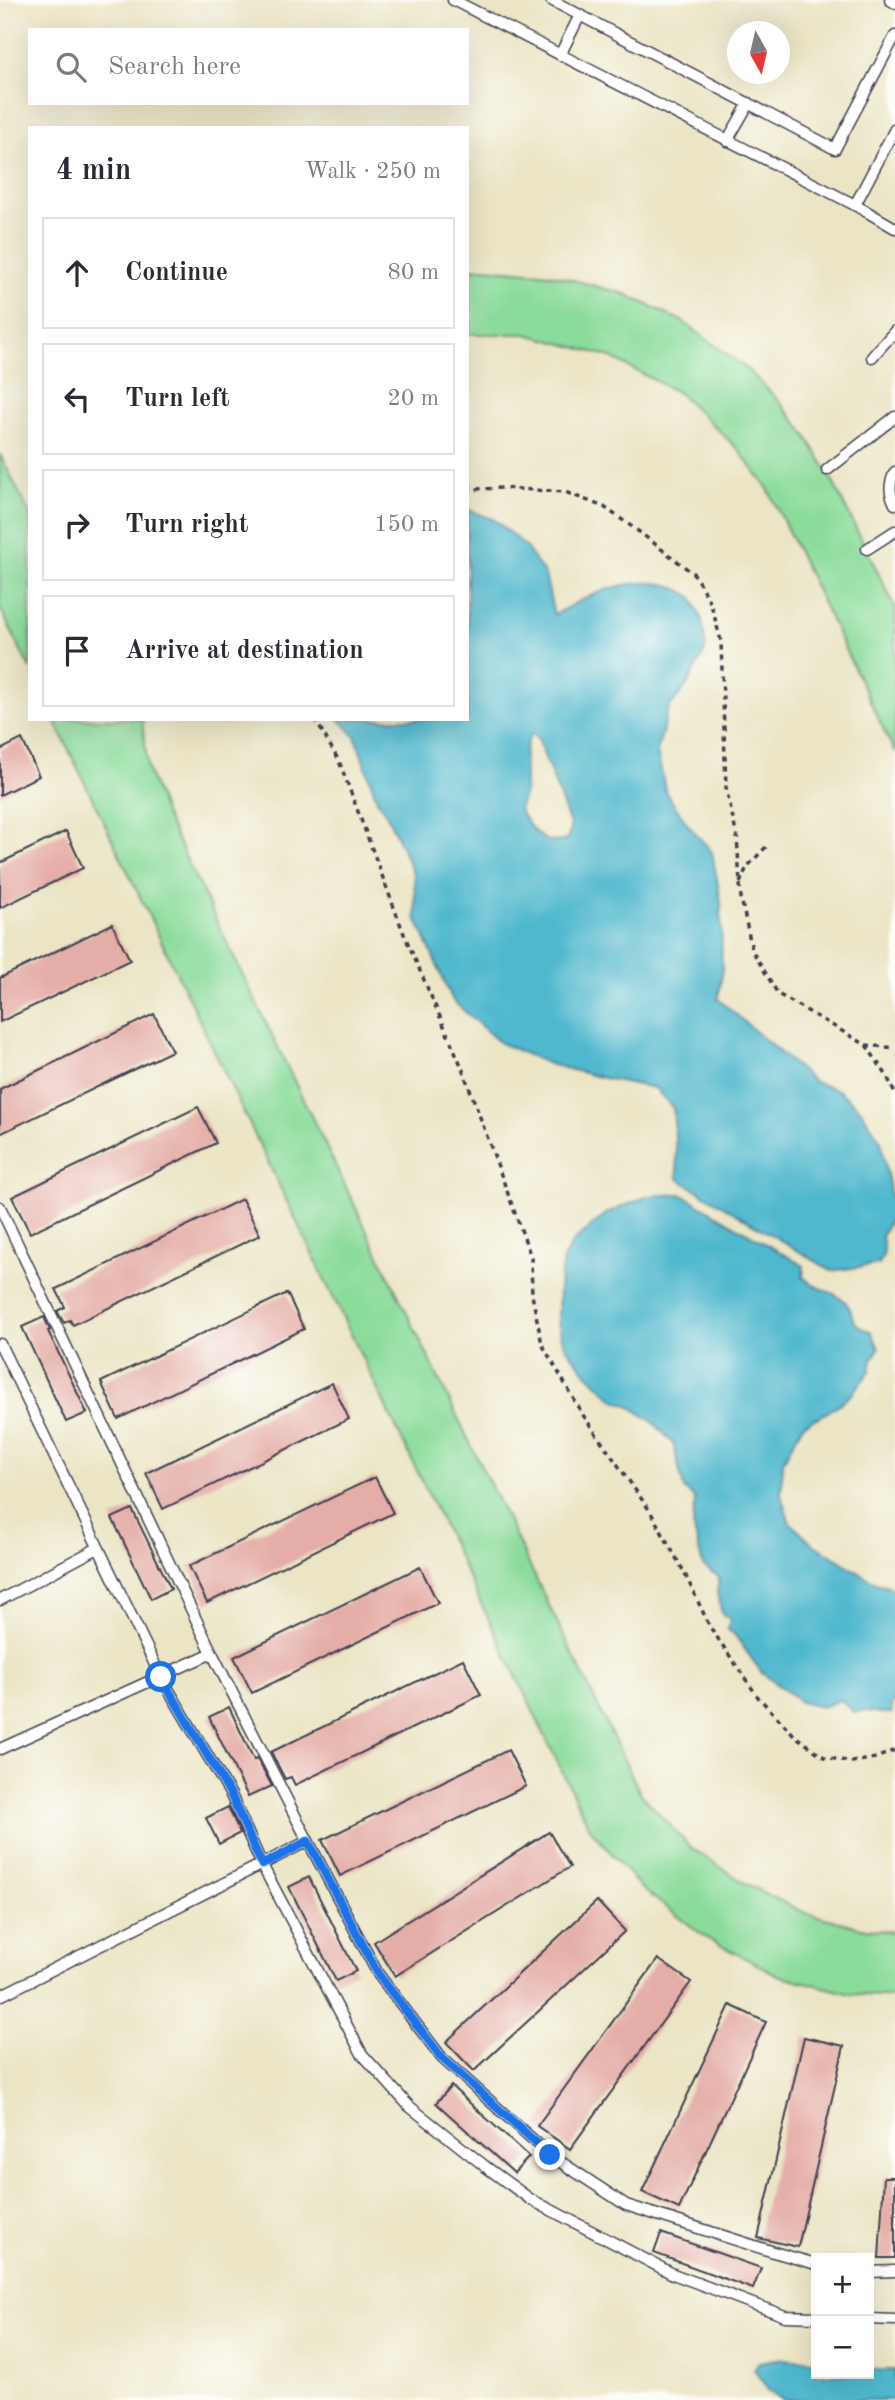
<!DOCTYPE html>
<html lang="en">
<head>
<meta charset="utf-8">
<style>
	body { margin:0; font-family:"Old Standard TT",serif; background:#f2f2f3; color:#2b2b33 }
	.controls { position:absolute; right:21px; bottom:21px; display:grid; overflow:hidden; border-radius:0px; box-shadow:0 7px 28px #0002 }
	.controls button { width:63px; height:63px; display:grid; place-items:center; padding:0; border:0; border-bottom:2px solid #e1e1e2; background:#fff; color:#2b2b33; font:35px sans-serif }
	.compass { position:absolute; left:727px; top:21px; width:63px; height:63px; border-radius:50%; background:#fff; box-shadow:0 7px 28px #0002; rotate:172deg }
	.stop { position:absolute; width:21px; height:21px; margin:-16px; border:5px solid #1a73e8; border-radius:50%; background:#fff }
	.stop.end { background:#1a73e8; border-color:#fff; box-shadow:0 2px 7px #0008 }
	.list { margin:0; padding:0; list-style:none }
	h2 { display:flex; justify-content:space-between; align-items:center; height:91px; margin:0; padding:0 28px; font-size:30px }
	h2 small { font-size:23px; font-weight:400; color:#7c7c81 }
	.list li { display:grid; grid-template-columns:46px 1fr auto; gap:21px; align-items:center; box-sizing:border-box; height:112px; margin:0 14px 14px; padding:0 14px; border:2px solid #e1e1e2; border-radius:0px }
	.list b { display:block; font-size:26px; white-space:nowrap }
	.list em { font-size:23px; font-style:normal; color:#7c7c81 }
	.icon { flex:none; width:38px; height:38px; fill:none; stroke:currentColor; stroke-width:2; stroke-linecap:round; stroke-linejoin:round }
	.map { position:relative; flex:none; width:895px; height:2400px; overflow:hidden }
	.search { position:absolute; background:#fff; box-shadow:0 7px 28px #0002; left:28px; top:28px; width:441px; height:77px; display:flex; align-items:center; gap:18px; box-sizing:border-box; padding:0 24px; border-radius:0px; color:#7c7c81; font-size:26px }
	.panel { position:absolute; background:#fff; box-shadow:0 7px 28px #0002; left:28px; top:126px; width:441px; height:595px; border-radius:0px }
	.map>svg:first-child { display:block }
	.green { fill:#8bdc9b; stroke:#567f6b; stroke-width:2 }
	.water { fill:#50b8ce; stroke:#396d84; stroke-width:2; fill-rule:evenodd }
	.building { fill:#e5ada7 }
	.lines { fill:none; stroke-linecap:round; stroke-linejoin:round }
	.service-casing { stroke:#403f50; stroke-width:13 }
	.path { stroke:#403f50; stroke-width:3.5; stroke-dasharray:5 5; stroke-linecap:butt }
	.service { stroke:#fff; stroke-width:10 }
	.route { stroke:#1a73e8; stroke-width:9 }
</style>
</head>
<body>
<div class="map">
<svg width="895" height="2400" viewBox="0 0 895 2400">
	<rect width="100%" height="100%" fill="#fdfcf7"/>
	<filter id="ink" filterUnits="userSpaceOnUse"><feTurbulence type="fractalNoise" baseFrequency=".0143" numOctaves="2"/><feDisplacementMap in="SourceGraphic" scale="14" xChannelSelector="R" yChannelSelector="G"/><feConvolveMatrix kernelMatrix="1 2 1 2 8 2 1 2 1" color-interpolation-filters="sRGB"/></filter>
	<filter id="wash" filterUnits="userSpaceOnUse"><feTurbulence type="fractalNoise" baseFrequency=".00686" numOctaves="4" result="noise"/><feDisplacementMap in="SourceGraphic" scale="28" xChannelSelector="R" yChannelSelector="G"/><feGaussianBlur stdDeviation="1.57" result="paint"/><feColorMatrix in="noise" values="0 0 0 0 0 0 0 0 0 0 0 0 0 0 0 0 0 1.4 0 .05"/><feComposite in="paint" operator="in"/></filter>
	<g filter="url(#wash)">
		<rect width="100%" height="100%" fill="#ebe5c5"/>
		<g class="green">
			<polygon points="483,268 551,274 625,294 682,321 748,370 778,400 804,432 827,470 895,607 895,753 768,489 737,448 679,393 608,356 526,334 467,334 467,269"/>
			<polygon points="0,454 30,515 30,669 0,608"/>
			<polygon points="54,719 142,719 148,770 165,815 640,1793 690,1847 746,1884 803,1912 865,1929 895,1932 895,1997 851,1994 778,1975 708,1939 641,1888 589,1827"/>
		</g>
		<g class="water">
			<path d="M467,509L495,520L525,546L545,575L554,615C587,595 627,576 668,585C676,587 685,593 692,597L702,620L706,649L687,685L668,709L657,752L666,793L689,826L712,852L721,902L722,973L718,999L814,1082L838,1090L860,1109L881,1141L894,1212L882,1235L884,1253L879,1264L832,1271L678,1179L673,1108L655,1088L603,1078L549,1064L500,1043L453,1001L416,918L414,875L387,815L377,800L355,736L339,719H467ZM532,733L538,739L570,824V832L566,840C542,848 530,827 519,810C520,805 523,799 524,794C528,773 519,752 532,733Z"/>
			<path d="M681,1194L804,1266L803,1277C817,1291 830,1289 842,1299C858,1311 845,1325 871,1331L879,1348L872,1360L870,1371L851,1395L828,1412L803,1425L783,1461L781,1495L790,1523L813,1544L878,1584L886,1585L895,1590V1701L891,1705L892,1713C877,1715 870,1708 853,1712L846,1704L839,1700L822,1707L800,1702L762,1673L734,1634L728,1630L730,1619L722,1614L717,1593L719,1577L703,1566L693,1526L695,1499L684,1489L673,1443L653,1422L628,1405L613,1399L584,1370L564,1345L558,1323L559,1288L563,1259L573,1242L607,1213L648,1196Z"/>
			<polygon points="776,2359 816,2361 816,2374 869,2374 869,2370 895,2370 895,2400 783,2400 768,2390 754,2369 759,2362"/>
		</g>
		<g id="blocks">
			<g class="building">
				<polygon points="22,739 39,776 0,795 0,750"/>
				<polygon points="66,831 83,868 0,908 0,863"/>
				<polygon points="112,924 130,960 0,1022 0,978"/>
				<polygon points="154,1014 172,1051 0,1134 0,1089"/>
				<polygon points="198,1107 216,1143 30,1233 12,1197"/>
				<polygon points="242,1199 260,1235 73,1325 70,1320 64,1323 57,1311 65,1307 56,1289"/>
				<polygon points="287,1293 304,1329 118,1419 101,1382"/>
				<polygon points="44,1317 50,1330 48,1331 87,1413 66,1422 22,1327"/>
				<polygon points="332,1383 349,1419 163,1509 146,1473"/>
				<polygon points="375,1477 393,1513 207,1603 189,1566"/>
				<polygon points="132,1509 171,1589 151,1599 112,1518"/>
				<polygon points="420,1567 438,1603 252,1693 234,1657"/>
				<polygon points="463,1659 481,1695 295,1785 291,1777 285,1779 271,1752"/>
				<polygon points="229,1707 254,1760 257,1758 272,1786 248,1797 209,1717"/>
				<polygon points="508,1750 526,1786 340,1876 322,1840"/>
				<polygon points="228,1807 240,1833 219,1844 206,1818"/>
				<polygon points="549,1832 570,1867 395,1976 374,1942"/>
				<polygon points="309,1877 356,1971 336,1981 289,1887"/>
				<polygon points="597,1901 625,1931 474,2071 446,2042"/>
				<polygon points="658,1959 691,1982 570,2149 537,2126"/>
				<polygon points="730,2005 766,2022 679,2209 642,2192"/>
				<polygon points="804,2037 844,2046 798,2247 758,2238"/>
				<polygon points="451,2086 529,2157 514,2173 436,2103"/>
				<polygon points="884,2177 895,2177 895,2258 879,2258"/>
				<polygon points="661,2233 761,2268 753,2289 654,2253"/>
			</g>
		</g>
	</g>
	<g filter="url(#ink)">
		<use href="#blocks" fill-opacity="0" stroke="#403f50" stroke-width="2"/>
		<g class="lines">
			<g class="service-casing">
				<g id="service">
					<polyline points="453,0 855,205 895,228"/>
					<polyline points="551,0 835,149 895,36"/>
					<polyline points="890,0 895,3"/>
					<polyline points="560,55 580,15"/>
					<polyline points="727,141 749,103"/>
					<polyline points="855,205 895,129"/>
					<polyline points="872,357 895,331"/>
					<polyline points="827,470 895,417"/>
					<path d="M895,472C889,484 889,492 895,504"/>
					<polyline points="867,549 895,531"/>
					<polyline points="0,1207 212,1653 308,1841 378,1974 442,2058 550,2155 626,2205 777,2253 816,2264"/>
					<polyline points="0,1344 161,1677 231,1795 262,1865 362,2054 409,2106 486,2167 530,2199 673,2274 785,2316 816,2317"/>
					<polyline points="0,1600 98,1548"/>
					<polyline points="0,1749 212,1653"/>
					<polyline points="0,1996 308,1841"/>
					<polyline points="869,2272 895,2271"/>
					<polyline points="869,2319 895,2320"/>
				</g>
			</g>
			<g class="path">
				<polyline points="467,486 476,489 504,488 565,492 604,507 638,531 694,574 711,604 721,641 726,788 737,837 741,898 752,950 778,994 866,1045 887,1076 895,1094"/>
				<polyline points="315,719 339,761 404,934 461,1065 531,1257 532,1295 542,1344 583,1415 650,1511 684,1572 710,1627 758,1697 795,1736 824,1757 852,1762 876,1758 895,1750"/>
				<polyline points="740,883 747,867 766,847"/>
				<polyline points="866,1045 895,1048"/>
			</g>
			<use href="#service" class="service"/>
		</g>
	</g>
	<g class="lines" filter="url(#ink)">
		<polyline class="route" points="161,1677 231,1795 262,1865 308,1841 378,1974 442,2058 550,2155"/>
	</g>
</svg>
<div class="controls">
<button>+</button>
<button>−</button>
</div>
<svg class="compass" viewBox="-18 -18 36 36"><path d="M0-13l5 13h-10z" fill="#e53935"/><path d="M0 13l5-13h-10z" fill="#7c7c81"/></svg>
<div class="stop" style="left:161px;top:1677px"></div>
<div class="stop end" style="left:550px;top:2155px"></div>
<div class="search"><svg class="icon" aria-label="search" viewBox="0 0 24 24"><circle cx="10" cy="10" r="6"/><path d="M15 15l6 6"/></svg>Search here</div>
<section class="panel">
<h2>4 min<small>Walk · 250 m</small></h2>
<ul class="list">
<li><svg class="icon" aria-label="ahead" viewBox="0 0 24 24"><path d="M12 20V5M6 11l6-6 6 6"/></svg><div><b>Continue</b></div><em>80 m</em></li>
<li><svg class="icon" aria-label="left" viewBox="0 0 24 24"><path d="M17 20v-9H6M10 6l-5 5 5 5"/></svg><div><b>Turn left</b></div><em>20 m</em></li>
<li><svg class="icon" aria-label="right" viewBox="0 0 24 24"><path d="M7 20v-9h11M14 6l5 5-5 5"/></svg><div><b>Turn right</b></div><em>150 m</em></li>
<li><svg class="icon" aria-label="arrive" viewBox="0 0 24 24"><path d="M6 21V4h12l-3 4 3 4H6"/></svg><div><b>Arrive at destination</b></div></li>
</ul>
</section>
</div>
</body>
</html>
